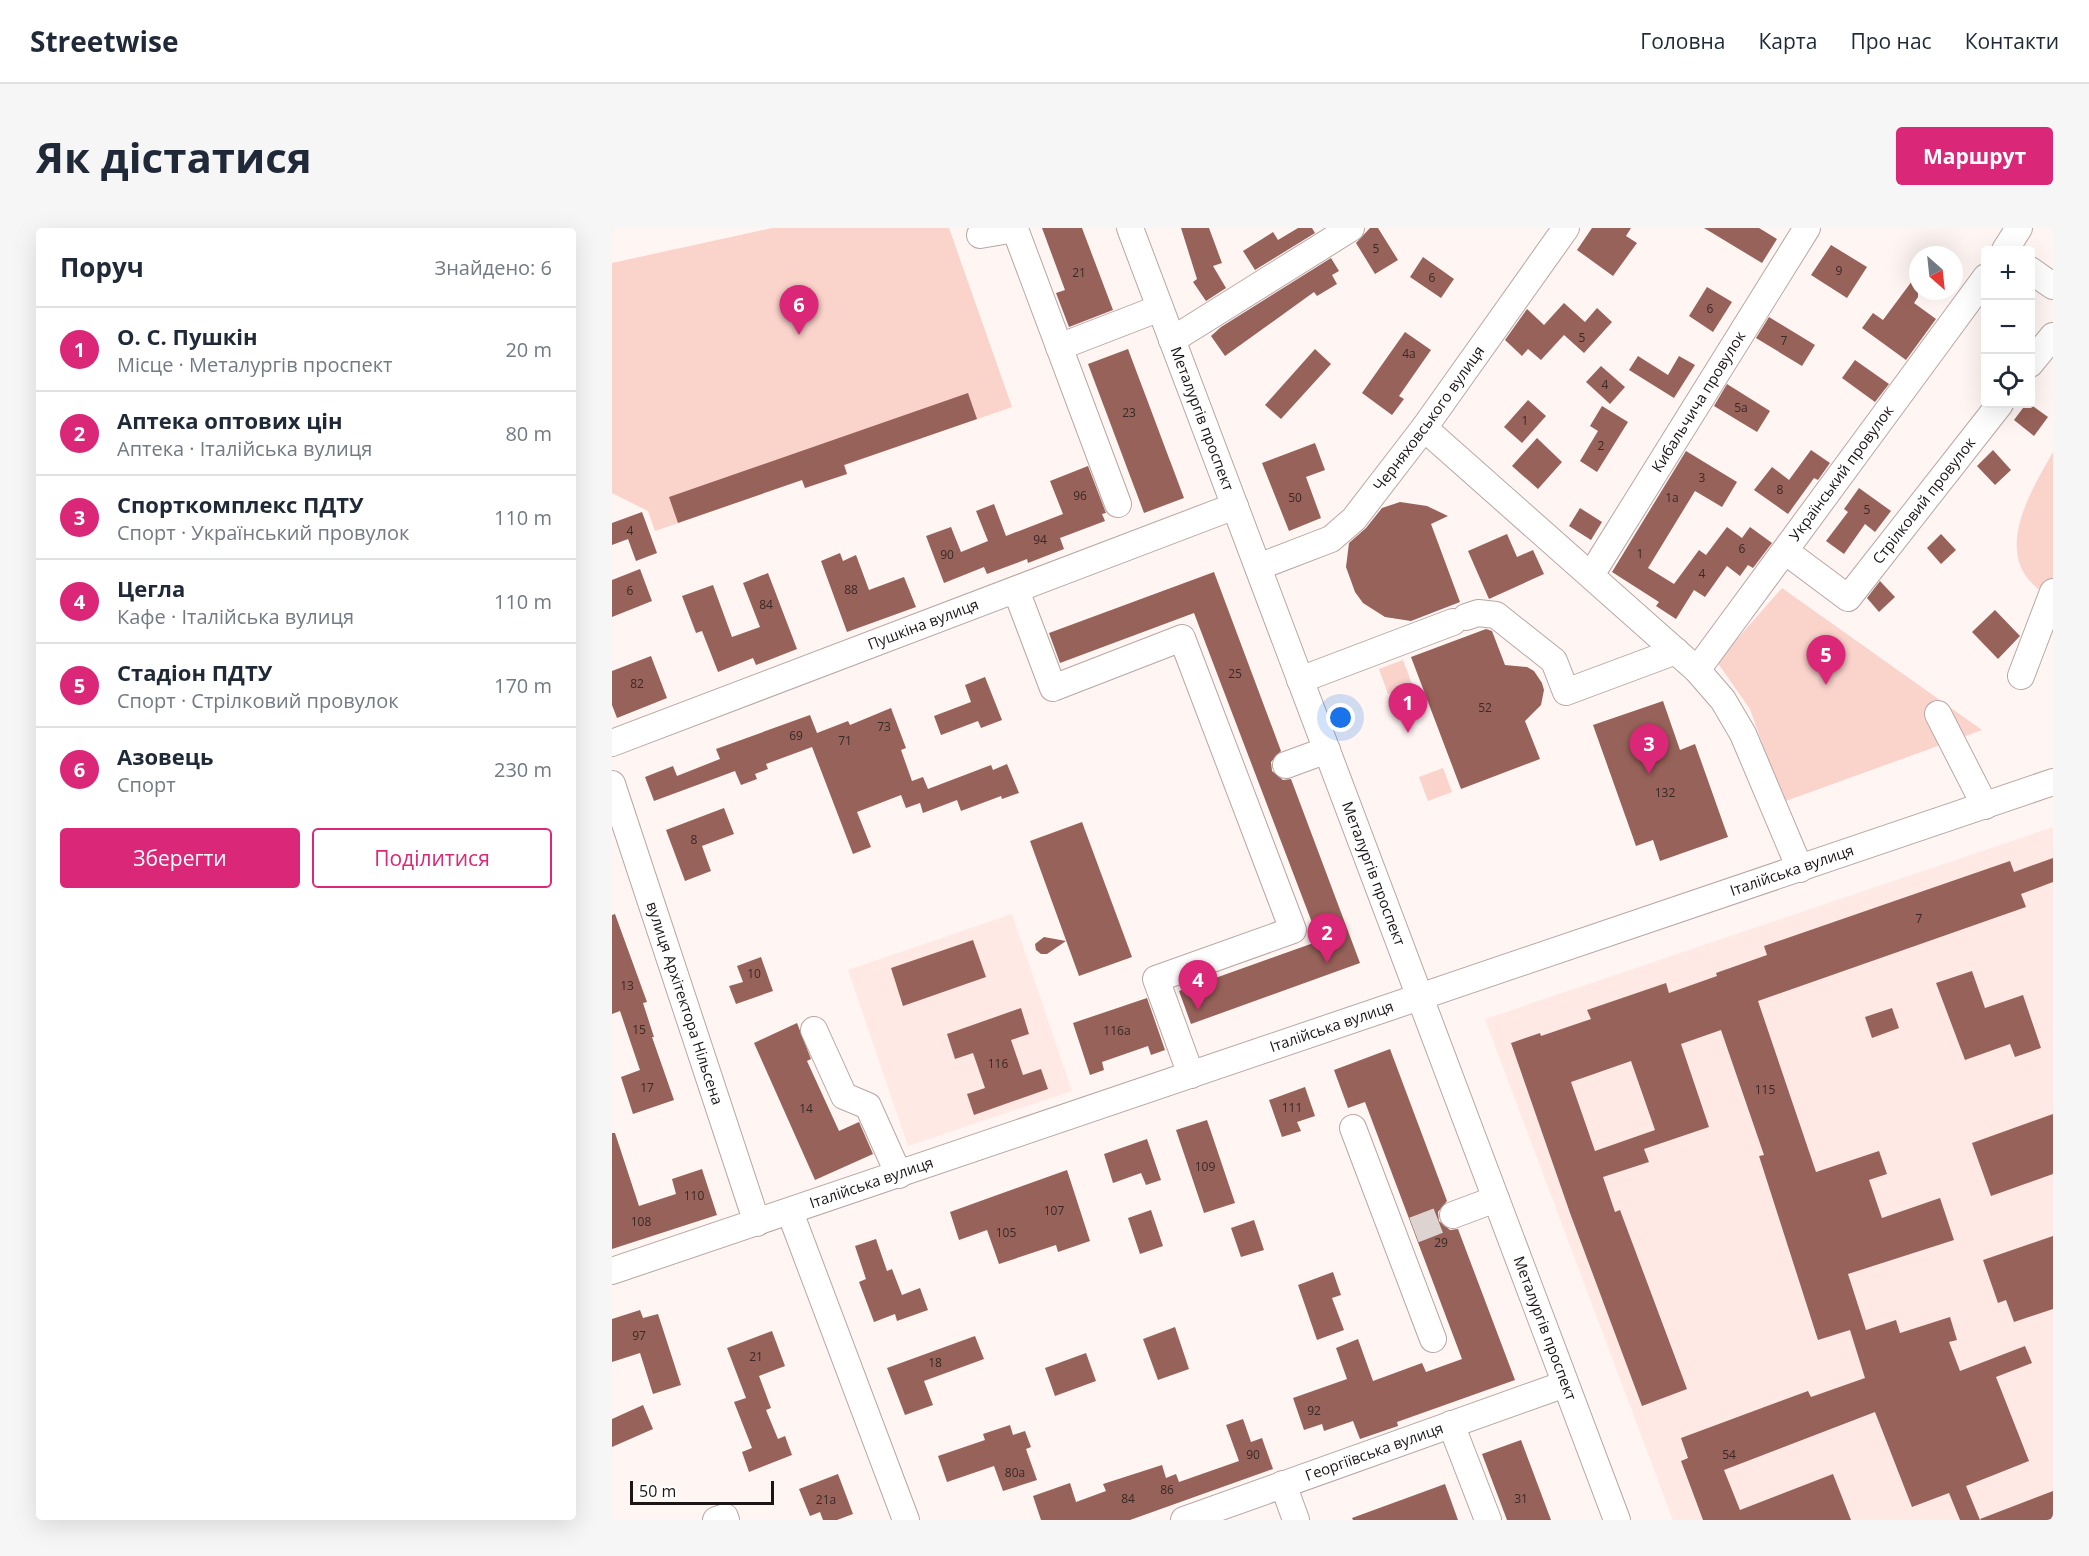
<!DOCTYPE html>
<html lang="uk">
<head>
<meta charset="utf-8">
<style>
	body { margin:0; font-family:"Open Sans",sans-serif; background:#f6f6f7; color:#1f2937 }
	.controls { position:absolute; right:18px; top:18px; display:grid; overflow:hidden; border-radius:6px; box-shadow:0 6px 24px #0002 }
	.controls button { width:54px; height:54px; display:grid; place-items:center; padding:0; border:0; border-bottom:2px solid #e0e1e3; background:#fff; color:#1f2937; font:30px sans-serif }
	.compass { position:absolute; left:1297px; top:18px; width:54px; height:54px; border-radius:50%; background:#fff; box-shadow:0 6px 24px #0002; rotate:153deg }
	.scale { position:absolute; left:18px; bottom:15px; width:144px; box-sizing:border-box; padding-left:6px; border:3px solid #1b1615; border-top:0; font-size:16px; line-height:21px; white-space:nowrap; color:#1b1615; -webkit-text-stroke:4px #fff; paint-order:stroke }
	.you { position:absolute; left:729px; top:490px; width:21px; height:21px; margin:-15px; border:4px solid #fff; border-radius:50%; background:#1a73e8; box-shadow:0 0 0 9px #1a73e833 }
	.badge { display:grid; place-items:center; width:39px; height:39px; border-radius:50%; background:#db2777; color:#fff; font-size:20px; font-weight:700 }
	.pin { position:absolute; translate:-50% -50px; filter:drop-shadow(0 2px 3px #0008) }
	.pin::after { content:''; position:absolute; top:32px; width:21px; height:18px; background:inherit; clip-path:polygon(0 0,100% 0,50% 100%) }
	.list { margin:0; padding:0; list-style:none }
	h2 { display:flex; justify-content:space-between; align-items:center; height:78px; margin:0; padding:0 24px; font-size:26px }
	h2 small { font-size:20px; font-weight:400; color:#747a83 }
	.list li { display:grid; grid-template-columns:39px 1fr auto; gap:18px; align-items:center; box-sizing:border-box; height:84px; padding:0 24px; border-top:2px solid #e0e1e3 }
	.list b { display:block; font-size:22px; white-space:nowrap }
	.list p { margin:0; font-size:20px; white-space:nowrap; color:#747a83 }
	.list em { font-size:20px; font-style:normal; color:#747a83 }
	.actions { display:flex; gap:12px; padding:18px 24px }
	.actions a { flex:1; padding:14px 0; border:2px solid #db2777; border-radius:6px; text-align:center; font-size:21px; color:#db2777 }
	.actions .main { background:#db2777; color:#fff }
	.icon { flex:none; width:33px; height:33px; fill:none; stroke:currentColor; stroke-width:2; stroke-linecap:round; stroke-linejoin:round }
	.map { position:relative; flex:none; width:1441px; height:1292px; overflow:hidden; border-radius:6px }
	header { display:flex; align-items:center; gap:36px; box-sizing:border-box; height:84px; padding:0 30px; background:#fff; border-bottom:2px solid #e0e1e3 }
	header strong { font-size:28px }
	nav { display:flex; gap:33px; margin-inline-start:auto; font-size:21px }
	.intro { display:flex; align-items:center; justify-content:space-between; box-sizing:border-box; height:144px; padding:0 36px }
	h1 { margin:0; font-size:42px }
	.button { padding:15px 27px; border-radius:6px; background:#db2777; color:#fff; font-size:21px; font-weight:700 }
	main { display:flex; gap:36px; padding:0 36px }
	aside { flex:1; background:#fff; border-radius:6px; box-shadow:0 6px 24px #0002 }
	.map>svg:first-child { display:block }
	.built { fill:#fee9e5 }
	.green { fill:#fad3cb }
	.building { fill:#976259; fill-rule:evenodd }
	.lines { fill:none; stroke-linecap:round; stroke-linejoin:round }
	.minor-tunnel { stroke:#ddd4d2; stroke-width:26; stroke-dasharray:26 13; stroke-linecap:butt }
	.minor-casing { stroke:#b7a7a4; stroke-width:28 }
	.minor { stroke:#fff; stroke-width:26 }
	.labels { text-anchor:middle; stroke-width:6; stroke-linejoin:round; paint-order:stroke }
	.number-label { font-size:12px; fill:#3a2926 }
	.street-label { font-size:15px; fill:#1b1615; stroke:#fff }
</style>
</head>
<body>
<header>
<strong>Streetwise</strong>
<nav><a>Головна</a><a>Карта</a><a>Про нас</a><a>Контакти</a></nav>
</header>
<div class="intro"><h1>Як дістатися</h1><a class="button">Маршрут</a></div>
<main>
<aside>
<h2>Поруч<small>Знайдено: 6</small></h2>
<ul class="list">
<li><span class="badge">1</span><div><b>О. С. Пушкін</b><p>Місце · Металургів проспект</p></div><em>20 m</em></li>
<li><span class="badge">2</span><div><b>Аптека оптових цін</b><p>Аптека · Італійська вулиця</p></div><em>80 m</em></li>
<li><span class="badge">3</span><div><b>Спорткомплекс ПДТУ</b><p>Спорт · Український провулок</p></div><em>110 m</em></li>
<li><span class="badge">4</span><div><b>Цегла</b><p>Кафе · Італійська вулиця</p></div><em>110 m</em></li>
<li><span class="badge">5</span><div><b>Стадіон ПДТУ</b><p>Спорт · Стрілковий провулок</p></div><em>170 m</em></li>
<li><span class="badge">6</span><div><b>Азовець</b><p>Спорт</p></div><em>230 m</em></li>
</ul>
<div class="actions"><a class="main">Зберегти</a><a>Поділитися</a></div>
</aside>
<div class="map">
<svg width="1441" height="1292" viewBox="0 0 1441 1292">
	<rect width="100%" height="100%" fill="#fff5f3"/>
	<g class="built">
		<polygon points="1441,599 1441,1292 1061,1292 873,791"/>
		<polygon points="400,686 460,863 296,918 236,742"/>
	</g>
	<g class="green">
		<polygon points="160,0 337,0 400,179 233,237 235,246 193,260 190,252 43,303 36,283 0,265 0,35"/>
		<path d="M1441,224V370C1375,337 1414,271 1441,224Z"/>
		<polygon points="1170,360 1370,502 1171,574 1138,481 1105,434"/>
		<polygon points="791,432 800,456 776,466 767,441"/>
		<polygon points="831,540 840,564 816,573 807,549"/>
	</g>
	<g class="building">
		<polygon points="430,0 470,0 501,82 457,99 444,65 453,62"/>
		<polygon points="569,0 597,0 610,35 601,38 614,60 594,73 581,54 585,51"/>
		<polygon points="686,0 700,0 703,5 643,42 631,23 661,4 666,12"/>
		<polygon points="758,0 766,0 786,32 763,46 744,15"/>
		<polygon points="980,0 1019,0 1014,8 1025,15 1001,48 965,22"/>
		<polygon points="1092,0 1147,0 1165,11 1150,35"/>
		<polygon points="1219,17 1255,39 1235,70 1199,47"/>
		<polygon points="811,29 842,51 829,70 798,49"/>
		<polygon points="719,30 727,43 720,47 725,56 705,68 702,64 613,128 599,108 609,99"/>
		<polygon points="1306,45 1306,69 1302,75 1324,91 1294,132 1250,100 1261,85 1271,92"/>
		<polygon points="1095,59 1120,74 1101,104 1077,88"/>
		<polygon points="952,75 973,94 985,80 1000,94 972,125 952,107 929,132 916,121 910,128 893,112 915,81 932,97"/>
		<polygon points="1157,89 1203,117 1190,138 1144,110"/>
		<polygon points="793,104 819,122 787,168 792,171 780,187 750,165"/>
		<polygon points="516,121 572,270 532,285 476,136"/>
		<polygon points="703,121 719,136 669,191 653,177"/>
		<polygon points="1026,128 1056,147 1067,128 1083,137 1062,170 1017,142"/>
		<polygon points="1243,132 1277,156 1263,174 1230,150"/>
		<polygon points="989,138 1013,159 998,176 974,154"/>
		<polygon points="1115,156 1158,183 1145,204 1102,178"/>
		<polygon points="356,165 365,191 232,237 235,246 193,260 190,252 66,295 57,269"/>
		<polygon points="916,172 934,188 910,215 892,199"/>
		<polygon points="1414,176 1418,176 1436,189 1422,208 1402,192"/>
		<polygon points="990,178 1016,194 985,244 968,233 986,203 978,198"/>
		<polygon points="925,210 950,234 926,261 900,238"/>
		<polygon points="703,215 713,242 694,249 709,290 677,303 650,235"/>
		<polygon points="1199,222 1218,235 1206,252 1202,250 1176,286 1142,262 1160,239 1177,252"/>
		<polygon points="1381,222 1399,242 1383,257 1365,238"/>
		<polygon points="1074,223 1125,254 1110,279 1083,263 1036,340 1062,356 1087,322 1094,327 1115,299 1130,310 1138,299 1160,315 1141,340 1136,337 1128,348 1115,338 1093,369 1082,362 1064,391 1044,378 1047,374 1000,344"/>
		<polygon points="476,238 494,285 490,286 493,293 448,310 452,321 416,335 415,331 375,346 372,339 332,355 314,308 339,299 349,324 376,313 364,283 382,276 394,308 451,286 438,253"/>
		<polygon points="1247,260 1279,283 1263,304 1253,296 1232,326 1214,313 1236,284 1232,281"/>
		<polygon points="788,274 815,278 836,288 819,296 848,374 799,393 773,389 751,375 743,364 734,339 737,315 754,300 770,280"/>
		<polygon points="968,280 990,294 979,312 957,298"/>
		<polygon points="30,284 45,325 24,333 16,311 0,317 0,295"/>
		<polygon points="895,306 905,329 921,322 932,346 877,371 856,323"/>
		<polygon points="1329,306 1344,322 1329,336 1315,320"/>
		<polygon points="228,325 231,333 244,327 257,362 292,349 304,379 235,404 209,333"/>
		<polygon points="28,341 40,373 0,389 0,352"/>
		<polygon points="602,344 669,523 659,534 660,543 671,552 679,551 748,735 579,796 567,763 707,713 582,385 448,435 437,405"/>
		<polygon points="156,345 185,421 144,437 141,430 106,444 90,403 84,405 70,368 101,357 120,409 148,399 131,355"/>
		<polygon points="1268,353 1283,369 1267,384 1255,370"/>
		<polygon points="1383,382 1408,408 1386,431 1360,404"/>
		<polygon points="874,401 880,403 893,437 915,439 922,443 930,455 932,462 929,477 913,493 928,531 849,561 799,429"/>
		<polygon points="39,428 55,470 5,490 0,477 0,443"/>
		<polygon points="373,449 390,492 369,500 366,493 329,507 322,488 359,474 353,457"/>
		<polygon points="1051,473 1068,522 1083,516 1116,609 1048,633 1041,612 1024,618 981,497"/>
		<polygon points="279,480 294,520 289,522 300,553 311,549 316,561 379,537 381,542 395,536 407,565 390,571 389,568 349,583 345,572 311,585 308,575 294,580 289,567 245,584 259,619 241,626 200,519 154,536 156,541 143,546 145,551 129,557 123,543 42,573 33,549 61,538 65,548 108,531 104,521 198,487 205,505 236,493 238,497"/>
		<polygon points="112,580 122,606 90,618 99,643 73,653 54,602"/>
		<polygon points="470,594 520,729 467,748 418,613"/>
		<path d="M1441,630V654L1409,666L1414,679L1146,773L1204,944L1267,923L1275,946L1257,952L1270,990L1328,970L1342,1012L1236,1046L1254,1102L1284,1092L1288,1105L1338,1089L1345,1112L1337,1114L1348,1143L1413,1118L1420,1135L1384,1149L1417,1233L1354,1258L1368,1292H1348L1337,1265L1300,1279L1263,1184L1112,1242L1128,1282L1221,1246L1239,1292H1091L1069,1233L1076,1230L1069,1210L1196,1163L1199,1169L1253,1150L1238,1102L1206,1112L1147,928L1152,927L1109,802L1069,816L1097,899L1032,921L1037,934L991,949L1003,984L1008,982L1075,1161L1030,1178L958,985L899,815L928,805L929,808L979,791L975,782L1054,755L1057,765L1105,748L1104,745L1155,727L1152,718L1398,633L1402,644ZM1019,833L1043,902L983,923L959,854Z"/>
		<polygon points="3,686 35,774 31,775 42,809 40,809 62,872 21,886 9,849 28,842 8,783 0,786 0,687"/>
		<polygon points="432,709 454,713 435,726 429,726 424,722 423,716"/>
		<polygon points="361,712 374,749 291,778 279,740"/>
		<polygon points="149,729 161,763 124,776 117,758 131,754 125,738"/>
		<polygon points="1360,743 1373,780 1411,767 1429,820 1403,829 1398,816 1353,832 1324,755"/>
		<polygon points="535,770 553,822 539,827 536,818 490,834 492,842 478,847 461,795"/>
		<polygon points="409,780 417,806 399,812 411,847 429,841 436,861 362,887 355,866 373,860 361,825 343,831 335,806"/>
		<polygon points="1280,780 1287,800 1260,810 1253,789"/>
		<polygon points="185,795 199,831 195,833 227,903 247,894 261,926 203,952 142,815"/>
		<polygon points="778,821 835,973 826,984 827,993 838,1002 846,1001 903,1152 785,1194 786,1198 748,1211 741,1193 712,1203 710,1196 692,1202 681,1170 735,1151 724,1120 746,1111 761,1153 810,1135 814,1144 850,1131 753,874 736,880 722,842"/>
		<polygon points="693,859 703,888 685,894 689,903 670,909 657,872"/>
		<polygon points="1441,886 1441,946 1379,968 1360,915"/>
		<polygon points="595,892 623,975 592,985 564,902"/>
		<polygon points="0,905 3,905 27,978 64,966 60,951 90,941 105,987 0,1021"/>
		<polygon points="535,911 549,952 534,957 529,945 501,955 492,926"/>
		<polygon points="455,942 478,1013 446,1024 444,1017 387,1036 375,1002 347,1012 338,984"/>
		<polygon points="539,982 551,1018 528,1026 516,990"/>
		<polygon points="642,992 652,1022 629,1029 619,1000"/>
		<polygon points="1441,1008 1441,1081 1402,1094 1394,1072 1386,1075 1371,1032"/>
		<polygon points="264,1011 275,1043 280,1041 290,1067 308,1060 316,1082 285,1093 283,1086 262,1094 247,1054 254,1051 243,1018"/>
		<polygon points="721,1044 729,1067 720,1070 732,1102 705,1112 686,1057"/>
		<polygon points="28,1082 31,1090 46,1086 69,1157 41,1166 28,1125 0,1134 0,1091"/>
		<polygon points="563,1099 577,1141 546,1152 531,1111"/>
		<polygon points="160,1103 173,1138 147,1148 159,1180 154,1182 166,1211 173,1208 180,1227 137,1244 130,1224 140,1220 122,1174 134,1170 115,1120"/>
		<polygon points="363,1108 372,1131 312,1153 321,1177 293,1187 275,1140"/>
		<polygon points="474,1125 484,1153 443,1168 433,1140"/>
		<polygon points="31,1177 41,1201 0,1219 0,1191"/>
		<polygon points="631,1191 639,1214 650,1210 661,1241 518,1292 429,1292 421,1268 458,1255 464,1274 494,1263 491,1256 550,1237 554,1250 564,1246 567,1254 627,1233 614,1197"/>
		<polygon points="398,1197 401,1207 413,1203 419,1219 414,1221 425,1252 391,1263 382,1238 335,1254 326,1228 373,1212 371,1206"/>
		<polygon points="909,1212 939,1292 895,1292 870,1226"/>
		<polygon points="226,1246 241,1286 225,1292 211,1292 208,1284 198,1288 187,1261"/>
		<polygon points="833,1256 846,1292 741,1292 740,1290"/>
		<polygon points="1441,1263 1441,1292 1369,1292 1368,1291"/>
	</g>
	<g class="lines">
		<polyline class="minor-tunnel" points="802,1002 841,987"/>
		<g class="minor-casing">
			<g id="minor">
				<path id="s1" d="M518,0L1005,1292"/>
				<polyline points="368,7 403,1 506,276"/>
				<polyline points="1393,22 1407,0"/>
				<polyline points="1418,42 1441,58"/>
				<polyline points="560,112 739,0"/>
				<polyline points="447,119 548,80"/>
				<polyline points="1418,136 1441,108"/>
				<polyline points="812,200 1085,442 1111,472 1131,506 1188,641"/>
				<path id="s2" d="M1173,323L1236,370L1388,176"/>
				<path id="s3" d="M646,339L719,311L742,291L812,200L954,0"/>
				<path id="s4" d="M979,347L1195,0"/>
				<polyline points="404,362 441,460 570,410 681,702 544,751 579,847"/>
				<polyline points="854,389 866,385 884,387 942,433 954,464 1064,423"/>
				<path id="s5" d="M1085,442L1374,49"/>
				<polyline points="1409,448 1441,364"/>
				<polyline points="688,452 841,394"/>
				<polyline points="1326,486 1373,578"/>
				<path id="s6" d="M0,515L623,278"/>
				<polyline points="674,537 715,522"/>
				<path id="s7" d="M0,556L145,995"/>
				<polyline points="202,802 232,868 256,878 287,947"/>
				<polyline points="741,900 821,1111"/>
				<polyline points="178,984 294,1292"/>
				<polyline points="841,987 884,971"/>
				<path id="s8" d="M0,1043L1441,554"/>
				<polyline points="839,1196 876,1292"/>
				<polyline points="671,1256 684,1292"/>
				<polyline points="104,1292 113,1289 114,1292"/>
				<path id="s9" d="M572,1292L953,1156"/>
			</g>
		</g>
		<use href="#minor" class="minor"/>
	</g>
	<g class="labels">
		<g class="number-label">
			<text x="764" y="25">5</text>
			<text x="1227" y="47">9</text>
			<text x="467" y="49">21</text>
			<text x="820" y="54">6</text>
			<text x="1098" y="85">6</text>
			<text x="970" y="114">5</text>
			<text x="1172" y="117">7</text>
			<text x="797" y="130">4а</text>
			<text x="993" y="161">4</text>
			<text x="1129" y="184">5а</text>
			<text x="517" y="189">23</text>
			<text x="913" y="197">1</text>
			<text x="989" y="222">2</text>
			<text x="1090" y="254">3</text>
			<text x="1168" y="266">8</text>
			<text x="468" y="272">96</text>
			<text x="683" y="274">50</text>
			<text x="1060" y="274">1а</text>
			<text x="1255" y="286">5</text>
			<text x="18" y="307">4</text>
			<text x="428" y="316">94</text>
			<text x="1130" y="325">6</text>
			<text x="1028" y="330">1</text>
			<text x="335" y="331">90</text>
			<text x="1090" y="350">4</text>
			<text x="239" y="366">88</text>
			<text x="18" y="367">6</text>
			<text x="154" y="381">84</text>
			<text x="623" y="450">25</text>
			<text x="25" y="460">82</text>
			<text x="873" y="484">52</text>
			<text x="272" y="503">73</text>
			<text x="184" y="512">69</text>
			<text x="233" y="517">71</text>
			<text x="1053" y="569">132</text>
			<text x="82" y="616">8</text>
			<text x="1307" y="695">7</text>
			<text x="142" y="750">10</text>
			<text x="15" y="762">13</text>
			<text x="27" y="806">15</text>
			<text x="505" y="807">116а</text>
			<text x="386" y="840">116</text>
			<text x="35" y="864">17</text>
			<text x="1153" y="866">115</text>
			<text x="680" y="884">111</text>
			<text x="194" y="885">14</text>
			<text x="593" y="943">109</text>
			<text x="82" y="972">110</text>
			<text x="442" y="987">107</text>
			<text x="29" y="998">108</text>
			<text x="394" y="1009">105</text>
			<text x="829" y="1019">29</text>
			<text x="27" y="1112">97</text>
			<text x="144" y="1133">21</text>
			<text x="323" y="1139">18</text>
			<text x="702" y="1187">92</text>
			<text x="641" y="1231">90</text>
			<text x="1117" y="1231">54</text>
			<text x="403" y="1249">80а</text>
			<text x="555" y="1266">86</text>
			<text x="516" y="1275">84</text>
			<text x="909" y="1275">31</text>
			<text x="214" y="1276">21а</text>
		</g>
		<g class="street-label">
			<text dy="5" stroke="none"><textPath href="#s4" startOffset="204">Кибальчича провулок</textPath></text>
			<text dy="5" stroke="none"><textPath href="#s3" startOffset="234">Черняховського вулиця</textPath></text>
			<text dy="5" stroke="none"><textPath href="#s1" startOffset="204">Металургів проспект</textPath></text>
			<text dy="5" stroke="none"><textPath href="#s5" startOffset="244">Український провулок</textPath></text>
			<text dy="5" stroke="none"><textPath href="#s2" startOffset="202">Стрілковий провулок</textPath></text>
			<text dy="5" stroke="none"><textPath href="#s6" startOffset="333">Пушкіна вулиця</textPath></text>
			<text dy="5" stroke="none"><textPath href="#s8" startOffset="1246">Італійська вулиця</textPath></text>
			<text dy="5" stroke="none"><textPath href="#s1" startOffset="690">Металургів проспект</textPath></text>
			<text dy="5" stroke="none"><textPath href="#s7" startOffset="231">вулиця Архітектора Нільсена</textPath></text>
			<text dy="5" stroke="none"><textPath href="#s8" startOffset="760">Італійська вулиця</textPath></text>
			<text dy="5" stroke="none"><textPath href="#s8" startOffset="274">Італійська вулиця</textPath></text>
			<text dy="5" stroke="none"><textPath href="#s1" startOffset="1176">Металургів проспект</textPath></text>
			<text dy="5" stroke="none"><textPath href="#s9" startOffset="202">Георгіївська вулиця</textPath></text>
		</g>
	</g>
</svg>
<div class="controls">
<button>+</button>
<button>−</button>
<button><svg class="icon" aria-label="locate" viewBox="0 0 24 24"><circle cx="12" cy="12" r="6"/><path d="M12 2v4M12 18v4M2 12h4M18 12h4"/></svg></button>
</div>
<svg class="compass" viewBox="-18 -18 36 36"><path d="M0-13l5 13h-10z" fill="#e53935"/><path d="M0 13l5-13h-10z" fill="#747a83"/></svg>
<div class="scale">50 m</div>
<div class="you"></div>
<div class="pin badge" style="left:796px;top:505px">1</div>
<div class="pin badge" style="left:715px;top:735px">2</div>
<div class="pin badge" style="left:1037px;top:546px">3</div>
<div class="pin badge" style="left:586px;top:782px">4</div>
<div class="pin badge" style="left:1214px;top:457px">5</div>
<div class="pin badge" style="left:187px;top:107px">6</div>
</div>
</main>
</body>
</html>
